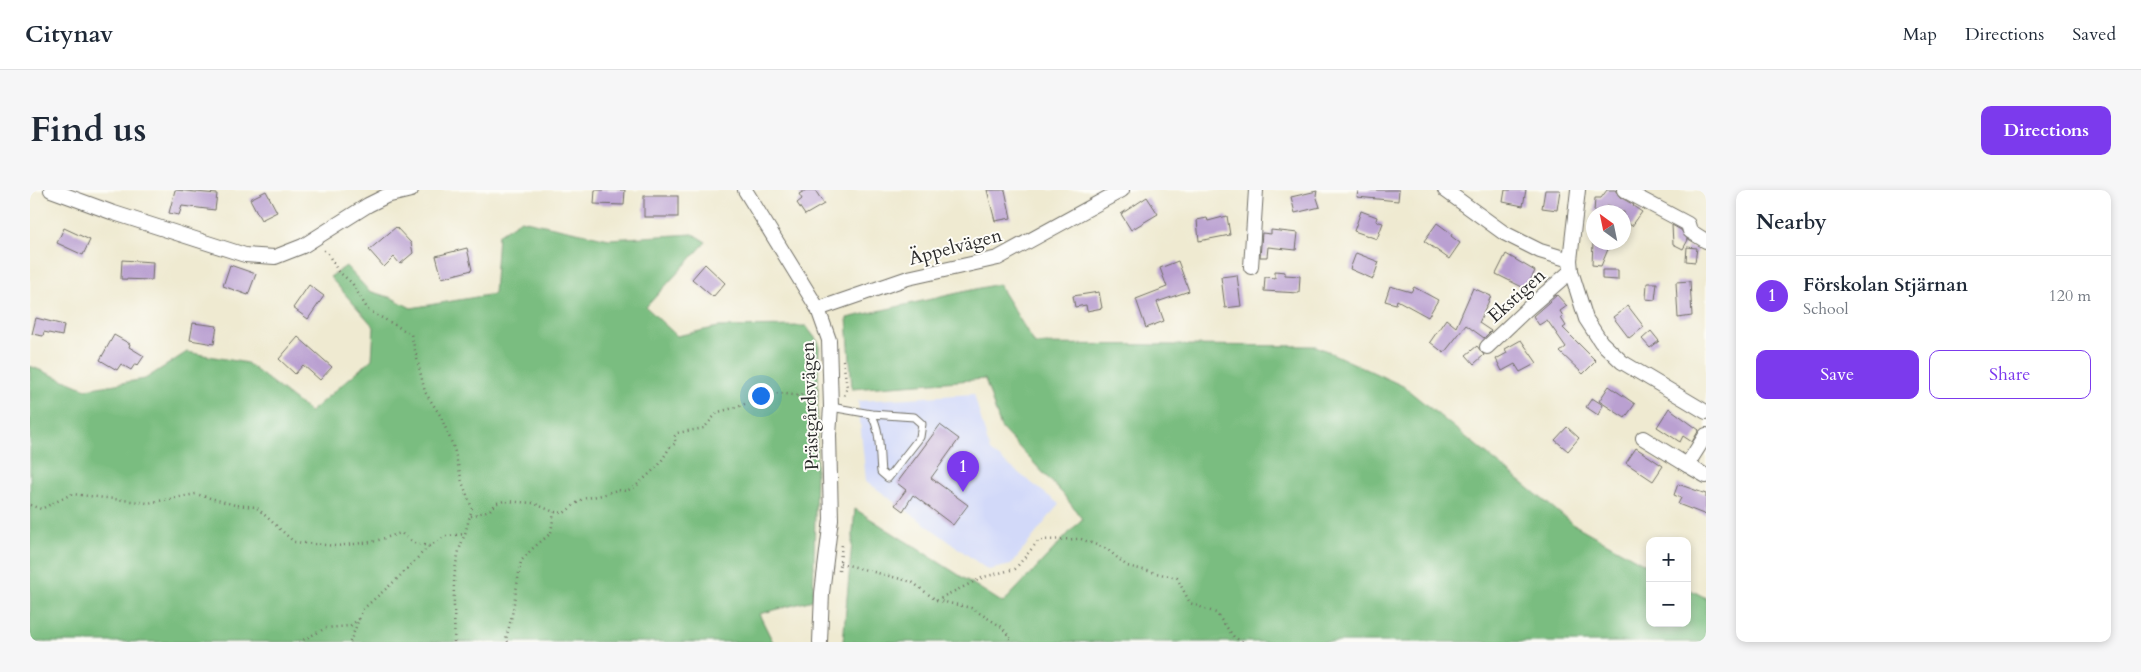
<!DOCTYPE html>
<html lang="en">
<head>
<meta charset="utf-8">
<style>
	body { margin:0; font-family:Cardo,serif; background:#f6f6f7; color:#1f2937 }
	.controls { position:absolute; right:15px; bottom:15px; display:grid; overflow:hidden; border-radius:10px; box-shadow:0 2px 8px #0003 }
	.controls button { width:45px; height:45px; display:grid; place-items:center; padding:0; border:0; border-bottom:1px solid #e0e1e3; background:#fff; color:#1f2937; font:25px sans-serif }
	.compass { position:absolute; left:1556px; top:15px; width:45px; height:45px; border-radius:50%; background:#fff; box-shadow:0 2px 8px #0003; rotate:327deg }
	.you { position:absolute; left:730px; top:205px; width:18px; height:18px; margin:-12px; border:4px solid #fff; border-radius:50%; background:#1a73e8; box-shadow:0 0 0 8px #1a73e833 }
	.badge { display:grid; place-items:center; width:32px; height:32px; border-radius:50%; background:#7c3aed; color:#fff; font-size:16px; font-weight:700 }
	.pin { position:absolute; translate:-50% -41px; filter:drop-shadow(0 1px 2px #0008) }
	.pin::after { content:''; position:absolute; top:26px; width:18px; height:15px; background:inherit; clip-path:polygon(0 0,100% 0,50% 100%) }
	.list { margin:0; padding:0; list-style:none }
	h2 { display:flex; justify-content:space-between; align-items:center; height:65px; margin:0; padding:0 20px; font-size:21px }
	h2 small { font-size:16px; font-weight:400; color:#747a83 }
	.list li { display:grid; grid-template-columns:32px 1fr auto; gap:15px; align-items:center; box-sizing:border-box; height:80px; padding:0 20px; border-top:1px solid #e0e1e3 }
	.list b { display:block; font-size:19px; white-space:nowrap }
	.list p { margin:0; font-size:16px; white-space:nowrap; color:#747a83 }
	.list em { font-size:16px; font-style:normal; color:#747a83 }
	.actions { display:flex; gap:10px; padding:15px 20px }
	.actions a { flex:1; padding:11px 0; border:1px solid #7c3aed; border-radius:10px; text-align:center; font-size:18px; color:#7c3aed }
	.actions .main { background:#7c3aed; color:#fff }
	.map { position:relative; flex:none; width:1676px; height:452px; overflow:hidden; border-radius:10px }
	header { display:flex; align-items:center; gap:30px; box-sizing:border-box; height:70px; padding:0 25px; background:#fff; border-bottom:1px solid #e0e1e3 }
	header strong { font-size:24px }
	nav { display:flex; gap:28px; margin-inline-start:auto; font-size:18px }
	.intro { display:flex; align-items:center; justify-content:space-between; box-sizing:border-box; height:120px; padding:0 30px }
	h1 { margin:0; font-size:35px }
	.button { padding:12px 22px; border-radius:10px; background:#7c3aed; color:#fff; font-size:18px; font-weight:700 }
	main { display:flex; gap:30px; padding:0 30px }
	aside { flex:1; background:#fff; border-radius:10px; box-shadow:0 2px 8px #0003 }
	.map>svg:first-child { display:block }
	.built { fill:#d2d9f9 }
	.forest { fill:#7abd80; stroke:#527456 }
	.building { fill:#baa0d1 }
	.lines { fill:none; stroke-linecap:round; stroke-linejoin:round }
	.lane-casing { stroke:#706e65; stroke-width:9 }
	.street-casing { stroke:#706e65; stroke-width:16 }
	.path { stroke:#706e65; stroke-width:2.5; stroke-dasharray:1 4; stroke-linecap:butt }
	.lane { stroke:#fff; stroke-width:7 }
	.street { stroke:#fff; stroke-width:14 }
	.labels { text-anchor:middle; stroke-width:4; stroke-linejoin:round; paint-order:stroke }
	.street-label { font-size:19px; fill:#2b2b2b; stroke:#fdfcf7 }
</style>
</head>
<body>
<header>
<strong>Citynav</strong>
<nav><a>Map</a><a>Directions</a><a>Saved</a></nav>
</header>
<div class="intro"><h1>Find us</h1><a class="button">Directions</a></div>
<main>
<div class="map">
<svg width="1676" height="452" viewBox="0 0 1676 452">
	<rect width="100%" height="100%" fill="#fdfcf7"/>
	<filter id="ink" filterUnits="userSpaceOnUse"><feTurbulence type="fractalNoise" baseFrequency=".02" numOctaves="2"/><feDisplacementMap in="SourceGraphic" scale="10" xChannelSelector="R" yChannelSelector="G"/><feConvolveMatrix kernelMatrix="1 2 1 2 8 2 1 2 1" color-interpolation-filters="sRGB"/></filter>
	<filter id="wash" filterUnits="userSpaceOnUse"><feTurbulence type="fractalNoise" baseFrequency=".0096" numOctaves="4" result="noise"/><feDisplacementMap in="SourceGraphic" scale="20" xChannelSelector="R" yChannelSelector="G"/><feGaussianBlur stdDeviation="1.12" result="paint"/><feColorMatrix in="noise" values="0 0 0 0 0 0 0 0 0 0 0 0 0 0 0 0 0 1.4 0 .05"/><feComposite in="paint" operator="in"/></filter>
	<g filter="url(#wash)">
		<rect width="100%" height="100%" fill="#efead1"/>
		<polygon class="built" points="944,204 960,261 1029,314 981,375 958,380 836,291 828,211"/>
		<g class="forest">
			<polygon points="491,30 579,49 663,44 676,52 616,117 647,146 688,137 776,136 789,153 783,410 729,424 743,452 0,452 0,176 56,199 115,189 157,162 217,173 280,222 342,169 344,137 300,87 316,76 339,101 362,108 381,118 464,104 468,45"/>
			<polygon points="968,94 1005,154 1286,156 1373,196 1543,334 1620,377 1620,433 1657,433 1657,398 1676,408 1676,452 813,452 825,319 973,413 1052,329 1033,304 971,238 955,189 822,199 817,128"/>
		</g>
		<g id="blocks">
			<g class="building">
				<polygon points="145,0 187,4 185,20 152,16 149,25 139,23"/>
				<polygon points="565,0 595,0 594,15 564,14"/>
				<polygon points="776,0 785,0 794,14 775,25 767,13 772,9 769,4"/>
				<polygon points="957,0 975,0 981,28 965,31"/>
				<polygon points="1328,0 1369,0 1368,11 1327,7"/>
				<polygon points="1475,0 1496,0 1493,16 1473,12"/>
				<polygon points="1515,0 1530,0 1527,20 1512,18"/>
				<polygon points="1577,0 1585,0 1590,7 1604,15 1603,16 1612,22 1602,36 1594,31 1594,22 1588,22 1577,16 1573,22 1564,22 1565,8 1571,8"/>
				<polygon points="236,1 247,22 231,30 220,9"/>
				<polygon points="1287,1 1286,5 1290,17 1265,23 1261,7"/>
				<rect x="614" y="6" width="34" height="21"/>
				<polygon points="1117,7 1128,24 1101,40 1091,24"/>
				<polygon points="1331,21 1347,27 1346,31 1353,33 1347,49 1324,41"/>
				<polygon points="1197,26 1200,45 1169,51 1167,30 1177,28 1178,31"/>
				<polygon points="1407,33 1422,44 1421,46 1430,53 1419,69 1394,51"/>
				<polygon points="1642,35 1651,40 1658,50 1653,59 1643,54"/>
				<polygon points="366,37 381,53 383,63 370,74 364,67 354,77 339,60"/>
				<polygon points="34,38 60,50 53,65 27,53"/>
				<polygon points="1241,40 1268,43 1266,60 1238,57 1237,67 1230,67 1232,43 1241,44"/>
				<polygon points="1563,52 1581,52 1571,76 1562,75"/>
				<polygon points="1657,57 1667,58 1665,72 1656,71"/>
				<polygon points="437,58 442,80 412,88 406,66"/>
				<polygon points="1326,63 1349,72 1343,89 1320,79"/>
				<polygon points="1476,64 1505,81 1496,99 1466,84"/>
				<polygon points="92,70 123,72 122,90 91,89"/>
				<polygon points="1148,71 1159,101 1127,112 1134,131 1116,138 1106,109 1137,97 1130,78"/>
				<polygon points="675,74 695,93 683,107 662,89"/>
				<polygon points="200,75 226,84 218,105 193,96"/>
				<polygon points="1572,80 1588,80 1588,90 1572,89"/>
				<polygon points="1245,81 1255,82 1255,85 1270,86 1269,103 1234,101 1235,87 1245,88"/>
				<polygon points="1207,85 1211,116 1195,118 1191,87"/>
				<polygon points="1660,91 1662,126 1648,128 1646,92"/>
				<polygon points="1617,93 1627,93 1625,110 1616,109"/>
				<polygon points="279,95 294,106 278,129 263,118"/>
				<polygon points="1360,96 1381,102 1384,97 1408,110 1398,127 1367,110 1366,114 1355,111"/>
				<polygon points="1443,98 1461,106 1449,133 1461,141 1454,148 1436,135 1414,163 1400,152 1416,129 1426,137"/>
				<polygon points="1069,102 1072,118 1057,121 1056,115 1045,117 1043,106"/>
				<polygon points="1527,105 1537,116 1530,121 1533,126 1531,128 1536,136 1533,138 1566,171 1553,184 1530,162 1536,157 1517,130 1509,135 1503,126"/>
				<polygon points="1598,116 1614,137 1599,148 1583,127"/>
				<polygon points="6,128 34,135 32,146 14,142 13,146 2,144"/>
				<polygon points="163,133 187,136 184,154 160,150"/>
				<polygon points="1621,141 1629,151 1620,158 1612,149"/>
				<polygon points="84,145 100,154 99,157 114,166 108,175 105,174 101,180 91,174 87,180 70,170"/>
				<polygon points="268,147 302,177 290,190 273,175 265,184 249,169"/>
				<polygon points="1491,150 1507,173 1490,182 1485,174 1472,181 1466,169 1477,163 1475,159"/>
				<polygon points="1447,156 1454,165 1444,174 1436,165"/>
				<polygon points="1579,196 1605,214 1595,228 1569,211"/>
				<polygon points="1562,208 1573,215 1568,225 1556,217"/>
				<polygon points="1639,218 1669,240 1662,252 1653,246 1650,252 1627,237"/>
				<polygon points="910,235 929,249 901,288 938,315 923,335 883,305 873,321 865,315 876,300 867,293"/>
				<polygon points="1537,237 1549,248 1538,261 1525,250"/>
				<polygon points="1606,258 1633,276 1623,291 1596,273"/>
				<polygon points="1648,294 1676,304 1676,325 1648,314 1651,308 1644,305"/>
			</g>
		</g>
	</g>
	<g filter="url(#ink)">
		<use href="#blocks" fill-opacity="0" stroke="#706e65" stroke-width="1"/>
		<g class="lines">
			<g class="lane-casing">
				<path id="lane" d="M801,217L841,224L884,227L892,234L890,247L858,288L851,282C849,263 851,240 841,224"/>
			</g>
			<g class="street-casing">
				<g id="street">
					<polyline points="21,0 81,22 215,65 245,67 273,56 338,15 356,6 381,0"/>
					<polyline points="715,0 788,119 799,150 801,217 799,245 801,329 792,403 790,452"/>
					<polyline points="1415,0 1474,43 1510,61 1540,70"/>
					<polyline points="1548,0 1540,70 1541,81 1556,129 1571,152 1592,172 1676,222"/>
					<polyline points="1594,0 1658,34 1660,41 1676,51"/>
					<polyline points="1221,77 1226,0"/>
					<polyline points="788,119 878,88 968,68 1092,0"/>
					<polyline points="1457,157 1496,120 1541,81"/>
					<polyline points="1613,248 1657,275 1676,245"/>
					<polyline points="1657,275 1676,286"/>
				</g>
			</g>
			<g class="path">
				<polyline points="813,170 817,197 814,207"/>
				<polyline points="0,315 11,319 42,304 118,313 166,304 205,315 226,317 264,352 306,356 342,352 371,343 384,353 399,356 416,346 435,344 442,318 432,292 424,258 410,225 395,202 381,144 338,120 322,93 308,81 298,64 292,59"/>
				<polyline points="441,326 460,320 467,313 474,311 503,313 524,322 534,323 552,309 572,305 587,300 596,301 605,297 629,275 640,257 646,253 644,247 647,243 674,238 688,222 708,217 737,204 750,203 769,206 790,202"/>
				<polyline points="810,373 882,392 906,410 941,418 972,437 983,452"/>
				<polyline points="809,381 812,354"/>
				<polyline points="906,410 954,387 985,379 1009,350 1051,349 1077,359 1097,376 1147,388 1160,413 1186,423 1204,447 1213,452"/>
				<polyline points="269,452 296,438 320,436 329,429"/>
				<polyline points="320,452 333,419 366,390 398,357"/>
				<path d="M424,452C426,411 418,384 435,344"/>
				<polyline points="478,452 476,449 482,425 491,371 502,359 521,343 524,322"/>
			</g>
			<use href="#lane" class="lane"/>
			<use href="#street" class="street"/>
		</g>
	</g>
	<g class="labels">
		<g class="street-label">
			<text transform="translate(925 56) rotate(-15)" y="7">Äppelvägen</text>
			<text transform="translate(1486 105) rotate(-42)" y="7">Ekstigen</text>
			<text transform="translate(779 216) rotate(-92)" y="7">Prästgårdsvägen</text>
		</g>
	</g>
</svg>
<div class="controls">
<button>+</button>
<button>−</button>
</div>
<svg class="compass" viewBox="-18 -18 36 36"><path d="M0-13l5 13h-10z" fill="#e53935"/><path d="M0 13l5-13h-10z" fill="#747a83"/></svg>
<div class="you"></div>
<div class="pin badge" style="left:933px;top:302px">1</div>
</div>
<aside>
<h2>Nearby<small></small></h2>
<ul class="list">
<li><span class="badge">1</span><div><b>Förskolan Stjärnan</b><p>School</p></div><em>120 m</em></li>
</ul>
<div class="actions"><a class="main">Save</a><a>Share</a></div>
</aside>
</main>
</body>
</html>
